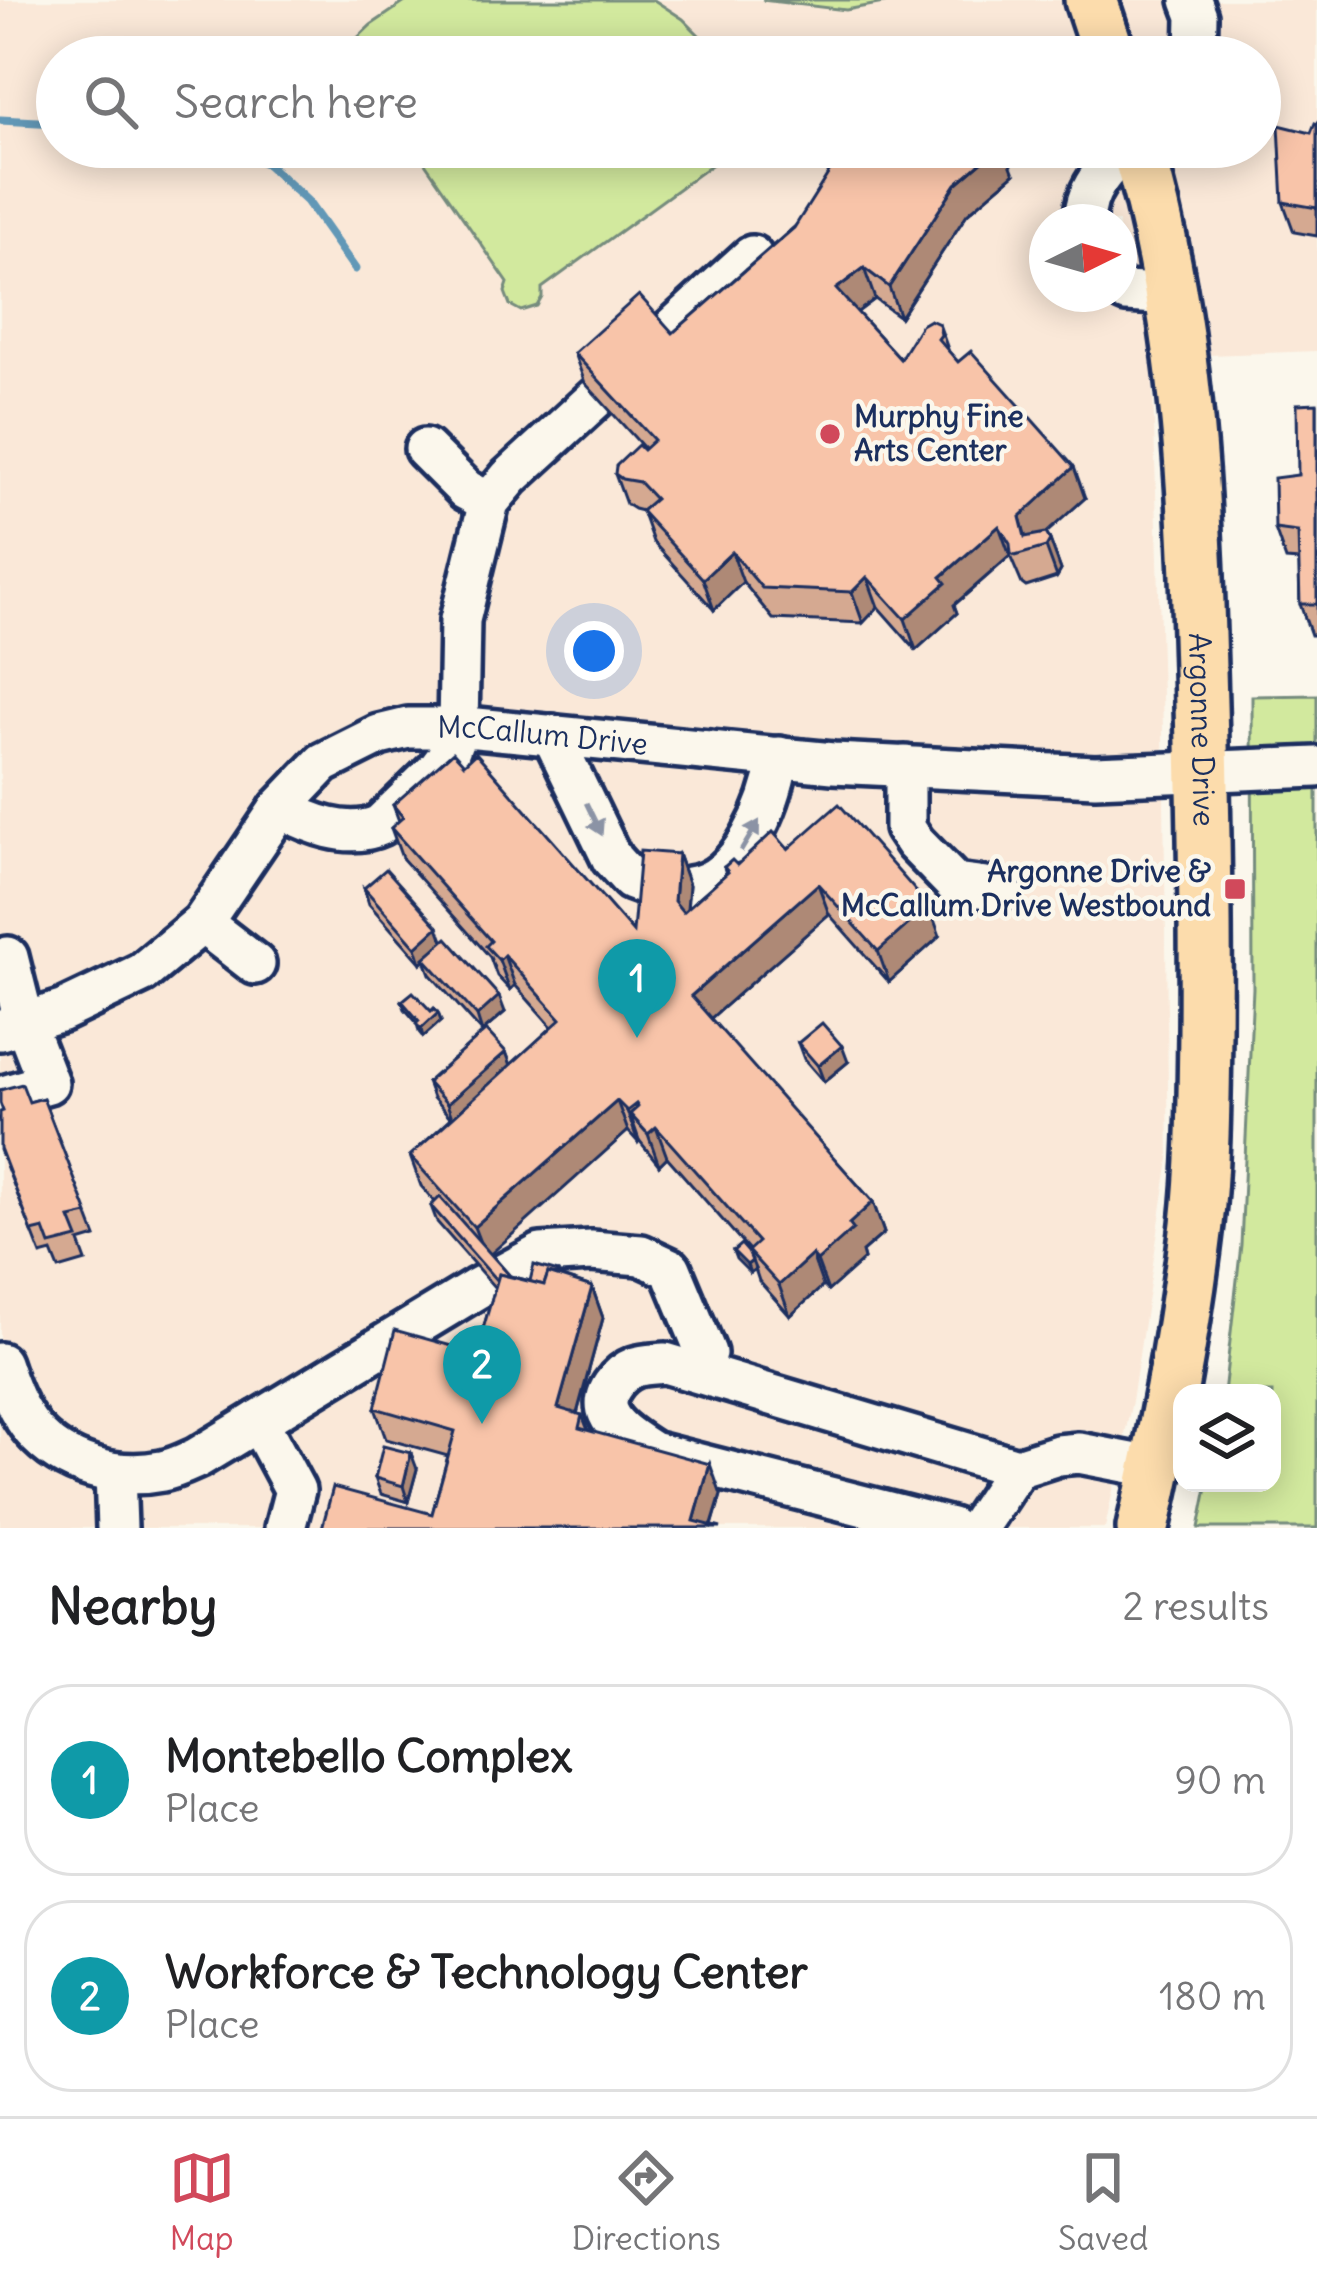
<!DOCTYPE html>
<html lang="en">
<head>
<meta charset="utf-8">
<style>
	body { margin:0; font-family:Delius,sans-serif; background:#f2f2f2; color:#202124 }
	.controls { position:absolute; right:36px; bottom:36px; display:grid; overflow:hidden; border-radius:24px; box-shadow:0 6px 30px #0003 }
	.controls button { width:108px; height:108px; display:grid; place-items:center; padding:0; border:0; border-bottom:3px solid #e0e0e0; background:#fff; color:#202124; font:60px sans-serif }
	.compass { position:absolute; left:1029px; top:204px; width:108px; height:108px; border-radius:50%; background:#fff; box-shadow:0 6px 30px #0003; rotate:85deg }
	.you { position:absolute; left:594px; top:651px; width:42px; height:42px; margin:-30px; border:9px solid #fff; border-radius:50%; background:#1a73e8; box-shadow:0 0 0 18px #1a73e833 }
	.badge { display:grid; place-items:center; width:78px; height:78px; border-radius:50%; background:#d1495b; color:#fff; font-size:39px; font-weight:700 }
	.pin { position:absolute; translate:-50% -99px; filter:drop-shadow(0 3px 6px #0008) }
	.pin::after { content:''; position:absolute; top:63px; width:42px; height:36px; background:inherit; clip-path:polygon(0 0,100% 0,50% 100%) }
	.list { margin:0; padding:0; list-style:none }
	h2 { display:flex; justify-content:space-between; align-items:center; height:156px; margin:0; padding:0 48px; font-size:51px }
	h2 small { font-size:39px; font-weight:400; color:#757577 }
	.list li { display:grid; grid-template-columns:78px 1fr auto; gap:36px; align-items:center; box-sizing:border-box; height:192px; margin:0 24px 24px; padding:0 24px; border:3px solid #e0e0e0; border-radius:48px }
	.list b { display:block; font-size:45px; white-space:nowrap }
	.list p { margin:0; font-size:39px; white-space:nowrap; color:#757577 }
	.list em { font-size:39px; font-style:normal; color:#757577 }
	.icon { flex:none; width:66px; height:66px; fill:none; stroke:currentColor; stroke-width:2; stroke-linecap:round; stroke-linejoin:round }
	.map { position:relative; flex:none; width:1317px; height:1528px; overflow:hidden }
	.search { position:absolute; background:#fff; box-shadow:0 6px 30px #0003; left:36px; right:36px; top:36px; height:132px; display:flex; align-items:center; gap:30px; box-sizing:border-box; padding:0 42px; border-radius:66px; color:#757577; font-size:45px }
	.sheet { height:588px; background:#fff }
	nav { display:flex; justify-content:space-around; align-items:center; box-sizing:border-box; height:168px; border-top:3px solid #e0e0e0; background:#fff; font-size:33px; color:#757577 }
	nav a { display:grid; justify-items:center; gap:6px }
	nav .on { color:#d1495b }
	.map>svg:first-child { display:block }
	.built { fill:#fae8d8; fill-rule:evenodd }
	.green { fill:#d2e99e; stroke:#768c7e; stroke-width:3 }
	.lines { fill:none; stroke-linecap:round; stroke-linejoin:round }
	.stream { stroke:#6298b7; stroke-width:9 }
	.minor-casing { stroke:#1b2f5e; stroke-width:48 }
	.major-casing { stroke:#1b2f5e; stroke-width:60 }
	.minor { stroke:#fbf7ec; stroke-width:39 }
	.major { stroke:#fcdcac; stroke-width:51 }
	.wall { fill:#d5a991; stroke:#1b2f5e; stroke-width:3 }
	.shaded-wall { fill:#ae8976; stroke:#1b2f5e; stroke-width:3 }
	.building { fill:#f8c4a9; stroke:#1b2f5e; stroke-width:3 }
	.oneway { fill:#8b93a5 }
	.poi-dot { fill:#d1495b; stroke:#fbf7ec; stroke-width:4.5 }
	.labels { text-anchor:middle; stroke-width:9; stroke-linejoin:round; paint-order:stroke }
	.poi-label { font-size:30px; font-weight:bold; fill:#1b2f5e; stroke:#fbf7ec; text-anchor:start }
	.street-label { font-size:30px; fill:#1b2f5e; stroke:#fbf7ec }
</style>
</head>
<body>
<div class="map">
<svg width="1317" height="1528" viewBox="0 0 1317 1528">
	<rect width="100%" height="100%" fill="#fbf7ec"/>
	<filter id="ink" filterUnits="userSpaceOnUse"><feTurbulence type="fractalNoise" baseFrequency=".00833" numOctaves="2"/><feDisplacementMap in="SourceGraphic" scale="24" xChannelSelector="R" yChannelSelector="G"/><feConvolveMatrix kernelMatrix="1 2 1 2 8 2 1 2 1" color-interpolation-filters="sRGB"/></filter>
	<g filter="url(#ink)">
		<path class="built" d="M0,0H1317V351L1152,357L1163,729L1169,1159L1132,1401L1105,1528H0ZM57,57H1260V147H57ZM1047,222H1119V294H1047Z"/>
		<g class="green">
			<polygon points="408,0 654,0 683,19 721,57 353,57 347,48 371,25"/>
			<polygon points="762,0 900,0 846,10"/>
			<polygon points="414,147 736,147 542,288 542,297 537,306 521,311 510,305 505,292 508,283"/>
			<polygon points="1317,695 1317,1528 1199,1528 1208,1483 1272,1483 1272,1393 1224,1393 1241,1245 1253,988 1252,696"/>
		</g>
		<g class="lines">
			<g class="stream">
				<polyline points="0,120 57,123"/>
				<polyline points="229,147 266,163 307,201 355,269"/>
			</g>
			<g class="minor-casing">
				<g id="minor">
					<polyline points="1191,0 1197,16 1196,57"/>
					<path d="M1085,222C1083,191 1106,167 1128,147"/>
					<polyline points="1119,288 1126,292 1173,295"/>
					<polyline points="661,339 752,256"/>
					<polyline points="425,449 466,490 489,502"/>
					<polyline points="552,735 612,859 631,880 650,887"/>
					<polyline points="905,766 905,828 915,843 955,884 1002,890"/>
					<path d="M280,808C309,823 348,840 380,825L438,769L447,757L458,728L460,620L489,502L510,477L597,397"/>
					<path d="M689,887C742,882 771,803 779,757"/>
					<polyline points="202,923 255,964"/>
					<polyline points="0,960 8,957 24,1021 48,1083 0,1097"/>
					<path id="s1" d="M0,1030L62,1011L142,973L202,923L280,808L323,763L379,735L408,728H477L833,763L1095,776L1317,767"/>
					<path d="M0,1363C8,1387 17,1411 33,1430C64,1466 116,1480 162,1471C174,1469 186,1463 197,1458L476,1289L541,1254L591,1251L641,1255L671,1269L706,1353L701,1373"/>
					<polyline points="258,1421 295,1490 285,1528"/>
					<polyline points="115,1474 117,1528"/>
					<path d="M951,1528L652,1452C637,1442 615,1430 608,1413C600,1395 619,1373 635,1367C644,1364 656,1364 665,1363L1017,1468L1058,1455L1079,1453L1157,1468"/>
					<polyline points="977,1528 1017,1468"/>
				</g>
			</g>
			<g class="major-casing">
				<g id="major">
					<polyline points="1091,0 1110,57"/>
					<path id="s2" d="M1137,147C1191,329 1196,517 1201,705C1204,814 1206,924 1205,1033C1204,1096 1204,1161 1197,1224C1185,1326 1166,1428 1143,1528"/>
				</g>
			</g>
			<use href="#minor" class="minor"/>
			<use href="#major" class="major"/>
		</g>
		<g class="wall">
			<polygon points="1317,124 1317,236 1294,232 1283,202 1311,133"/>
			<polygon points="881,151 1014,174 967,214 900,317 875,299 857,312 900,359 939,324 949,352 1085,498 1046,533 1050,540 1061,570 1057,577 1026,587 1022,584 1010,556 954,605 957,613 916,650 878,607 863,623 773,619 743,582 714,610 653,542 642,511 634,509 626,504 615,474 645,449 585,383 574,353 673,333"/>
			<polygon points="1317,403 1317,635 1311,635 1300,604 1299,561 1286,560 1275,529 1298,475"/>
			<polygon points="464,764 633,932 678,854 689,885 687,908 726,874 724,867 788,849 940,936 889,982 829,914 710,1019 873,1202 884,1233 862,1252 864,1259 828,1291 823,1286 790,1316 759,1281 755,1269 750,1273 736,1259 733,1251 748,1252 749,1250 667,1157 659,1165 639,1140 638,1142 628,1131 490,1253 510,1276 530,1281 558,1272 559,1276 592,1287 603,1318 577,1414 582,1415 588,1430 721,1495 712,1526 432,1514 448,1456 386,1439 375,1408 476,1353 495,1288 437,1222 431,1206 435,1202 421,1186 410,1156 451,1118 433,1098 427,1082 506,1052 511,1065 552,1027 515,985 510,990 497,976 490,957 402,858 391,828 399,821 393,805"/>
			<polygon points="364,888 443,941 505,1012 482,1032 430,974 425,960 421,963 369,904"/>
			<polygon points="402,1001 438,1013 441,1021 423,1037 419,1032 417,1023 405,1009"/>
			<polygon points="798,1043 848,1062 824,1082 804,1059"/>
			<polygon points="43,1098 96,1237 79,1242 86,1261 59,1269 52,1252 41,1255 0,1150 29,1102"/>
			<polygon points="417,1469 408,1502 381,1494 375,1478"/>
		</g>
		<g class="shaded-wall">
			<polygon points="999,147 1004,147 1014,174 967,214 900,317 889,287 956,184"/>
			<polygon points="864,268 875,299 847,320 836,289"/>
			<polygon points="1074,467 1085,498 1031,547 1030,552 1020,517"/>
			<polygon points="999,526 1010,556 954,605 957,613 916,650 905,619 941,577"/>
			<polygon points="1050,540 1061,570 1057,577 1046,547"/>
			<polygon points="732,552 743,582 714,610 703,579"/>
			<polygon points="867,577 878,607 863,623 852,592"/>
			<polygon points="678,854 689,885 685,932 674,901"/>
			<polygon points="818,884 829,914 702,1026 691,996"/>
			<polygon points="929,906 940,936 889,982 878,951"/>
			<polygon points="438,927 444,943 421,963 416,947"/>
			<polygon points="504,955 515,985 510,990 499,960"/>
			<polygon points="499,996 505,1012 482,1032 477,1016"/>
			<polygon points="438,1013 441,1021 423,1037 421,1029"/>
			<polygon points="842,1046 848,1062 824,1082 818,1066"/>
			<polygon points="506,1052 512,1068 453,1120 447,1104"/>
			<polygon points="617,1101 628,1131 486,1258 474,1227"/>
			<polygon points="636,1104 646,1132 630,1114 639,1140 638,1142 627,1111"/>
			<polygon points="656,1127 667,1157 659,1165 648,1134"/>
			<polygon points="873,1202 884,1233 862,1252 864,1259 828,1291 817,1261 849,1224"/>
			<polygon points="812,1255 823,1286 790,1316 779,1285"/>
			<polygon points="752,1261 755,1269 750,1273 747,1265"/>
			<polygon points="592,1287 603,1318 570,1439 558,1408"/>
			<polygon points="411,1453 417,1469 408,1502 403,1486"/>
			<polygon points="710,1464 721,1495 711,1528 694,1521"/>
		</g>
		<g class="building">
			<polygon points="1315,123 1317,124 1317,208 1283,202 1279,125 1311,133"/>
			<polygon points="845,147 876,147 881,151 885,147 999,147 956,184 889,287 864,268 836,289 900,359 921,325 930,320 939,324 941,335 938,339 958,362 971,351 1074,467 1020,517 1025,537 1046,533 1050,540 1046,547 1015,556 1011,554 1010,544 999,526 941,577 946,583 905,619 867,577 852,592 762,588 732,552 703,579 641,511 655,499 639,482 622,479 615,474 616,466 638,445 643,450 654,440 574,353 639,295 673,333 794,228"/>
			<polygon points="1317,403 1317,604 1300,604 1298,532 1275,529 1274,478 1298,475 1297,404"/>
			<polygon points="453,752 464,764 476,753 633,932 640,851 678,854 674,901 683,912 728,872 724,867 732,860 737,865 773,832 788,849 839,804 929,906 878,951 818,884 691,996 873,1202 849,1224 853,1229 817,1261 812,1255 779,1285 748,1251 758,1242 656,1127 648,1134 630,1114 638,1107 636,1104 627,1111 617,1101 474,1227 410,1156 561,1019 504,955 499,960 486,946 491,941 391,828 403,817 393,805"/>
			<polygon points="386,869 438,927 416,947 364,888"/>
			<polygon points="447,938 499,996 477,1016 424,958"/>
			<polygon points="413,992 431,1011 434,1008 438,1013 421,1029 416,1024 419,1021 402,1001"/>
			<polygon points="822,1023 842,1046 818,1066 798,1043"/>
			<polygon points="486,1030 506,1052 447,1104 427,1082"/>
			<polygon points="22,1084 29,1102 43,1098 88,1214 70,1218 78,1238 50,1245 44,1229 32,1232 0,1148 0,1112 3,1111 0,1103 0,1090"/>
			<polygon points="440,1197 510,1276 530,1281 534,1265 558,1272 557,1275 548,1273 544,1285 499,1274 497,1281 431,1206"/>
			<polygon points="741,1244 748,1252 752,1261 747,1265 733,1251"/>
			<polygon points="548,1273 592,1287 558,1408 582,1415 579,1428 710,1464 694,1521 721,1528 322,1528 333,1487 432,1514 455,1431 375,1408 395,1330 476,1353 499,1274 544,1285"/>
			<polygon points="383,1446 411,1453 403,1486 375,1478"/>
		</g>
		<defs><path id="oneway-solid" d="M-6-.8H1V-3.2L6.5 0L1 3.2V.8H-6Z" transform="scale(3)"/></defs>
		<g class="oneway">
			<use href="#oneway-solid" transform="translate(594 819) rotate(64)"/>
			<use href="#oneway-solid" transform="translate(750 836) rotate(-59)"/>
		</g>
	</g>
	<g class="poi-dot">
		<circle cx="830" cy="434" r="12"/>
		<rect x="1223" y="877" width="24" height="24" rx="6"/>
	</g>
	<g class="labels">
		<g class="poi-label">
			<text x="854" y="427">Murphy Fine<tspan x="854" dy="34">Arts Center</tspan></text>
			<text x="1211" y="882" text-anchor="end">Argonne Drive &amp;<tspan x="1211" dy="34">McCallum Drive Westbound</tspan></text>
		</g>
		<g class="street-label">
			<text dy="10" stroke="none"><textPath href="#s2" startOffset="588">Argonne Drive</textPath></text>
			<text dy="10" stroke="none"><textPath href="#s1" startOffset="660">McCallum Drive</textPath></text>
		</g>
	</g>
</svg>
<div class="controls">
<button><svg class="icon" aria-label="layers" viewBox="0 0 24 24"><path d="M12 4l9 5-9 5-9-5zM3 14l9 5 9-5"/></svg></button>
</div>
<svg class="compass" viewBox="-18 -18 36 36"><path d="M0-13l5 13h-10z" fill="#e53935"/><path d="M0 13l5-13h-10z" fill="#757577"/></svg>
<div class="you"></div>
<div class="pin badge" style="left:637px;top:1038px;background:#0f9aa8">1</div>
<div class="pin badge" style="left:482px;top:1424px;background:#0f9aa8">2</div>
<div class="search"><svg class="icon" aria-label="search" viewBox="0 0 24 24"><circle cx="10" cy="10" r="6"/><path d="M15 15l6 6"/></svg>Search here</div>
</div>
<section class="sheet">
<h2>Nearby<small>2 results</small></h2>
<ul class="list">
<li><span class="badge" style="background:#0f9aa8">1</span><div><b>Montebello Complex</b><p>Place</p></div><em>90 m</em></li>
<li><span class="badge" style="background:#0f9aa8">2</span><div><b>Workforce &amp; Technology Center</b><p>Place</p></div><em>180 m</em></li>
</ul>
</section>
<nav>
<a class="on"><svg class="icon" aria-label="map" viewBox="0 0 24 24"><path d="M3 6l6-2 6 2 6-2v14l-6 2-6-2-6 2zM9 4v14M15 6v14"/></svg>Map</a>
<a><svg class="icon" aria-label="directions" viewBox="0 0 24 24"><path d="M12 3l9 9-9 9-9-9zM9 14v-3h6M13 9l2 2-2 2"/></svg>Directions</a>
<a><svg class="icon" aria-label="saved" viewBox="0 0 24 24"><path d="M7 4h10v16l-5-4-5 4z"/></svg>Saved</a>
</nav>
</body>
</html>
